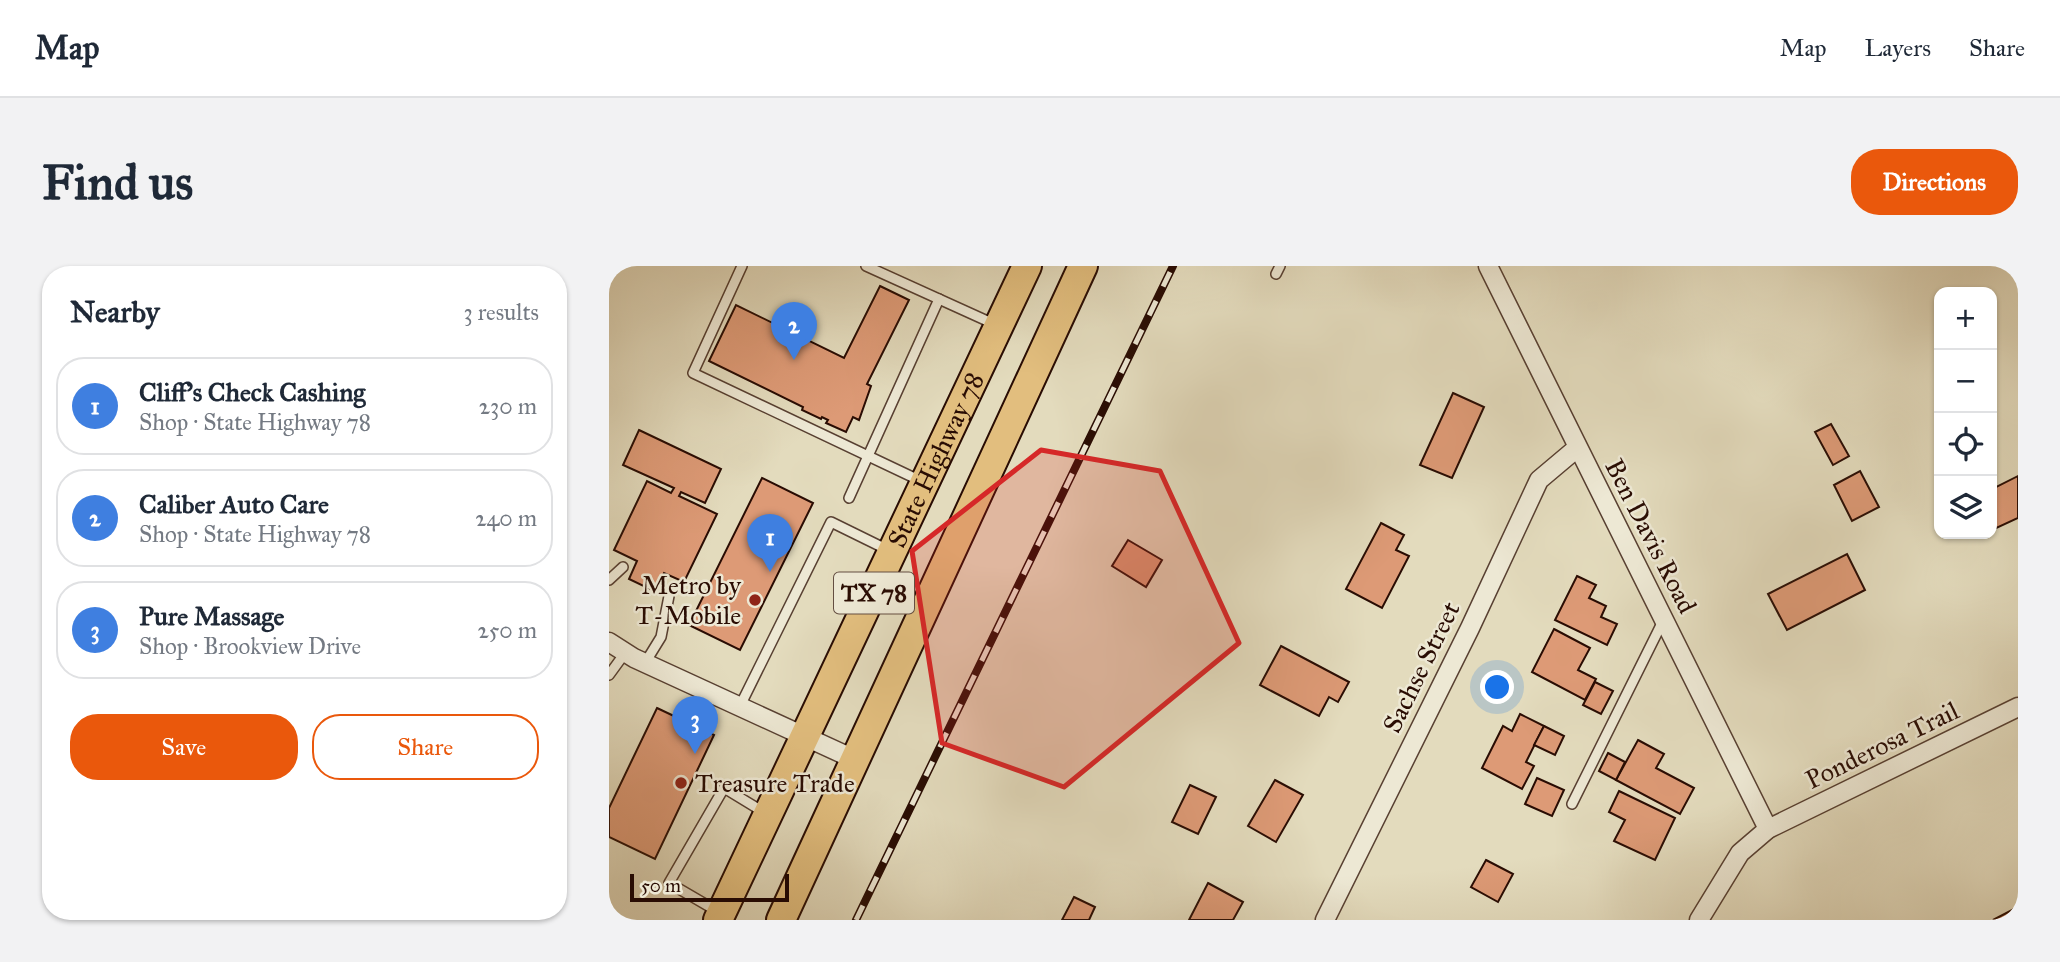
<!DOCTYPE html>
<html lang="en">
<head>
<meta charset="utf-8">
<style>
	body { margin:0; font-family:"IM FELL Great Primer",serif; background:#f2f2f3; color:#1f2937 }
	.controls { position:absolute; right:21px; top:21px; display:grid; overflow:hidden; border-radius:14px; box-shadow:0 2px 5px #0004 }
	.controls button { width:63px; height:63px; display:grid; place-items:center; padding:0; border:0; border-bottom:2px solid #e0e1e3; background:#fff; color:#1f2937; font:35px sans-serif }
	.scale { position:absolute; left:21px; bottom:18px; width:159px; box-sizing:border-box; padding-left:7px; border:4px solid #290c03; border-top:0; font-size:19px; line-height:24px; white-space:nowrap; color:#290c03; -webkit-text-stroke:5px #ede8d4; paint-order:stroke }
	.you { position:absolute; left:889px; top:422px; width:24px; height:24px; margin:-18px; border:5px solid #fff; border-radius:50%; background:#1a73e8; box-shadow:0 0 0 10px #1a73e833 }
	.badge { display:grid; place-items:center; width:46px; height:46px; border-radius:50%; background:#ea580c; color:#fff; font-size:23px; font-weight:700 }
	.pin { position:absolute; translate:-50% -58px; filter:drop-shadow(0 2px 4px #0008) }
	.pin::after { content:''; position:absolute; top:37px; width:24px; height:21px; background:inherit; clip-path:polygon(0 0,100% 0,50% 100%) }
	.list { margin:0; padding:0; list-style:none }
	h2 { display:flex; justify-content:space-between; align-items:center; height:91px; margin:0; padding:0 28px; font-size:30px }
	h2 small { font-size:23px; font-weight:400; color:#747a83 }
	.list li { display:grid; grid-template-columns:46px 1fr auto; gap:21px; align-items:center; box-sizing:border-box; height:98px; margin:0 14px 14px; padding:0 14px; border:2px solid #e0e1e3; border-radius:28px }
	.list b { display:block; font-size:26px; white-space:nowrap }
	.list p { margin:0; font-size:23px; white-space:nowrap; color:#747a83 }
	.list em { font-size:23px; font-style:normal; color:#747a83 }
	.actions { display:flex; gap:14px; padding:21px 28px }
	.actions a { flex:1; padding:16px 0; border:2px solid #ea580c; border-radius:28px; text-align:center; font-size:24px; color:#ea580c }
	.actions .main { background:#ea580c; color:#fff }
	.icon { flex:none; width:38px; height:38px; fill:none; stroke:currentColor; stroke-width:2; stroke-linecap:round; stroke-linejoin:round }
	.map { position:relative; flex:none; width:1409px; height:654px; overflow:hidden; border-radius:28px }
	header { display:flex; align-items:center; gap:42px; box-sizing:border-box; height:98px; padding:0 35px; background:#fff; border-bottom:2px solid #e0e1e3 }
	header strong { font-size:33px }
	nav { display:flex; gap:38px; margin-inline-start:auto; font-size:24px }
	.intro { display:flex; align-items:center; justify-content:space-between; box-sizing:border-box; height:168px; padding:0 42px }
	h1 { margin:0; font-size:49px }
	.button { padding:18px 32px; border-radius:28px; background:#ea580c; color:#fff; font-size:24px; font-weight:700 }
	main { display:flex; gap:42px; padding:0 42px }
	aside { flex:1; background:#fff; border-radius:28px; box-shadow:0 2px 5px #0004 }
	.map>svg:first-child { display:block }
	.building { fill:#dd9a76; stroke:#290c03; stroke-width:2 }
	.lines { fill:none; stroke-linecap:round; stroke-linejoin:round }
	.lane-casing { stroke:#584032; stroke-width:12 }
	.street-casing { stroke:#584032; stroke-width:21 }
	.primary-casing { stroke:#290c03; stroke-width:32 }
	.lane { stroke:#ede8d4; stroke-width:9 }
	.street { stroke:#ede8d4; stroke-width:18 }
	.primary { stroke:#e2be7e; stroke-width:28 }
	.rail-casing { stroke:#290c03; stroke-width:8 }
	.rail { stroke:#ede8d4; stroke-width:5; stroke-dasharray:16; stroke-linecap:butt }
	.marked { fill:#d62828; fill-opacity:0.2; stroke:#d62828; stroke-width:5; stroke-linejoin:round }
	.poi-dot { fill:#8f2418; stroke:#ede8d4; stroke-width:2.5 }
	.labels { text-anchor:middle; stroke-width:5; stroke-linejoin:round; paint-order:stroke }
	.shield { fill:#ede8d4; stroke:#644e42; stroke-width:2 }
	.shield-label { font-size:24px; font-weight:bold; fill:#290c03 }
	.street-label { font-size:26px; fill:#290c03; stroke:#ede8d4 }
	.poi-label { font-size:26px; fill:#290c03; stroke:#ede8d4; text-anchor:end }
</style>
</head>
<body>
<header>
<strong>Map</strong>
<nav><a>Map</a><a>Layers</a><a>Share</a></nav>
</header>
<div class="intro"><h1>Find us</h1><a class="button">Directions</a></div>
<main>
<aside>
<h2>Nearby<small>3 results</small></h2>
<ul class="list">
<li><span class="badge" style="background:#3f7fe0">1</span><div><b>Cliff's Check Cashing</b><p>Shop · State Highway 78</p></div><em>230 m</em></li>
<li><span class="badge" style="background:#3f7fe0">2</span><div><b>Caliber Auto Care</b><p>Shop · State Highway 78</p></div><em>240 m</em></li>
<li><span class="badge" style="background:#3f7fe0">3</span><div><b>Pure Massage</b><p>Shop · Brookview Drive</p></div><em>250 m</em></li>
</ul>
<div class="actions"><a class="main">Save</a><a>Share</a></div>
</aside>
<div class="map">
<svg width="1409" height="654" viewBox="0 0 1409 654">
	<rect width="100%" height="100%" fill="#e3dbbd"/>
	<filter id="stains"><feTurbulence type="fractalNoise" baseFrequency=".00286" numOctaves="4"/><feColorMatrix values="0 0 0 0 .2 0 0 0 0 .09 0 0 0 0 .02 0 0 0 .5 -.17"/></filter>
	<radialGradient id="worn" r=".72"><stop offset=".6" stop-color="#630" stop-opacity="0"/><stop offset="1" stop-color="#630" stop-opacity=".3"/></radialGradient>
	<g class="building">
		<polygon points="271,20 300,34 258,118 262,120 250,154 244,151 237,166 217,157 219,154 213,151 212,153 193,144 194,141 100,95 127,39 235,92"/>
		<polygon points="844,127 875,141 843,212 811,199"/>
		<polygon points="1222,158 1240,190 1224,199 1206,166"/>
		<polygon points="30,164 112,203 96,237 72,226 70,230 108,248 75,316 55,307 47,326 20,313 28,295 5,284 38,215 62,227 65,222 14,199"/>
		<polygon points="1251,205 1270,241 1243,255 1225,219"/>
		<polygon points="1409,210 1409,252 1383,264 1383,223"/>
		<polygon points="153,212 204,237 131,384 80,359"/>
		<polygon points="772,257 795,269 787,284 800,290 773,342 737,323"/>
		<polygon points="519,274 553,294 537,321 503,300"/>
		<polygon points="1238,288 1256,324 1178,364 1159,328"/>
		<polygon points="968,310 987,319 980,332 997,340 992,351 1008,358 998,379 946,354"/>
		<polygon points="945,363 981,382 969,404 987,413 976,434 923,406"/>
		<polygon points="672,380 740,416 729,436 720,431 710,450 651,419"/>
		<polygon points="986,416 1004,425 992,448 974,439"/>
		<polygon points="48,442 105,469 46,593 0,571 0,542"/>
		<polygon points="911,448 935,460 917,496 925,500 913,523 873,502 894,460 903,465"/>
		<polygon points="935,460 955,470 946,489 925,479"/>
		<polygon points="1029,474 1055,488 1047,502 1085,522 1071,548 1007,514"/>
		<polygon points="999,487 1016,496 1007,514 990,505"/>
		<polygon points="928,512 955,524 943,550 916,538"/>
		<polygon points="666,514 694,529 667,576 639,560"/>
		<polygon points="581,519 607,531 589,568 563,556"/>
		<polygon points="1010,525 1066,552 1046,594 1005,575 1016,554 1000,546"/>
		<polygon points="877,594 904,608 889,636 862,621"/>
		<polygon points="599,617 634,636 624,654 580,654"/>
		<polygon points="465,631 486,641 480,654 453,654"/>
		<polygon points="1409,641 1409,654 1384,654"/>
	</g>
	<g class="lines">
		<g class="lane-casing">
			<g id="lane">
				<polyline points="133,0 84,107 314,216"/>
				<polyline points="257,0 385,58"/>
				<polyline points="667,8 671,0"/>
				<polyline points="240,232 330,33"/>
				<polyline points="0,314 14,301"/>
				<polyline points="36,397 52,371 60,330"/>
				<polyline points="0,409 16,387"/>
				<polyline points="131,440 222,256 279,284"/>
				<polyline points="963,538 1054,355"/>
				<polyline points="108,645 60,617 115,522 156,547"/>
			</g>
		</g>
		<g class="street-casing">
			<g id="street">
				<polyline points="879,0 1159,563"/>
				<polyline points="0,376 25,392 247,494"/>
				<polyline points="716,654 861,362 930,214 968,182"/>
				<polyline points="1090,654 1131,587 1159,563 1409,441"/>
			</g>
		</g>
		<g class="primary-casing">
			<g id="primary">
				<path id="s1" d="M109,654L418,0"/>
				<polyline points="172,654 474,0"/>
			</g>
		</g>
		<use href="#lane" class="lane"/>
		<use href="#street" class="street"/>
		<use href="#primary" class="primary"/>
		<g class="rail-casing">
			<polyline id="rail" points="247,654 564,0"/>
		</g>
		<use href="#rail" class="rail"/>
	</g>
	<path class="marked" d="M432,184L551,205L630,377L455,521L333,477L303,285Z"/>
	<g class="poi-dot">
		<circle cx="146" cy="334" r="7"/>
		<circle cx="72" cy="517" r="7"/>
	</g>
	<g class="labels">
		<rect class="shield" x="225" y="306.5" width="80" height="41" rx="5"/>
		<g class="shield-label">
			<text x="265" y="335">TX 78</text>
		</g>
		<g class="street-label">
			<text dy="9" stroke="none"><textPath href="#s1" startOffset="509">State Highway 78</textPath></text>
			<text transform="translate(1042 270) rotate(63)" y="9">Ben Davis Road</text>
			<text transform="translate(812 401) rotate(-64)" y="9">Sachse Street</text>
			<text transform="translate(1273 479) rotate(-26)" y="9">Ponderosa Trail</text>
		</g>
		<g class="poi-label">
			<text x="132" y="328">Metro by<tspan x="132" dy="30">T-Mobile</tspan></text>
			<text x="86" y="526" text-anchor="start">Treasure Trade</text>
		</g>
	</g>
	<rect width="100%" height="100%" filter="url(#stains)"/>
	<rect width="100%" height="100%" fill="url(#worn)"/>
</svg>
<div class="controls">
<button>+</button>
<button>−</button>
<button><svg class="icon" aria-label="locate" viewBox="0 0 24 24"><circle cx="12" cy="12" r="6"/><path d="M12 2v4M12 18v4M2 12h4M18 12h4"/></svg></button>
<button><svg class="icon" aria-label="layers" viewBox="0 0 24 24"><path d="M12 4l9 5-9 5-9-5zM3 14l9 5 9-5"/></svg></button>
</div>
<div class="scale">50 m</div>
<div class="you"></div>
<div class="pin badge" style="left:161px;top:306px;background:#3f7fe0">1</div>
<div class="pin badge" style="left:185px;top:94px;background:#3f7fe0">2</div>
<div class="pin badge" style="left:86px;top:488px;background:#3f7fe0">3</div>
</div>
</main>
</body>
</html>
